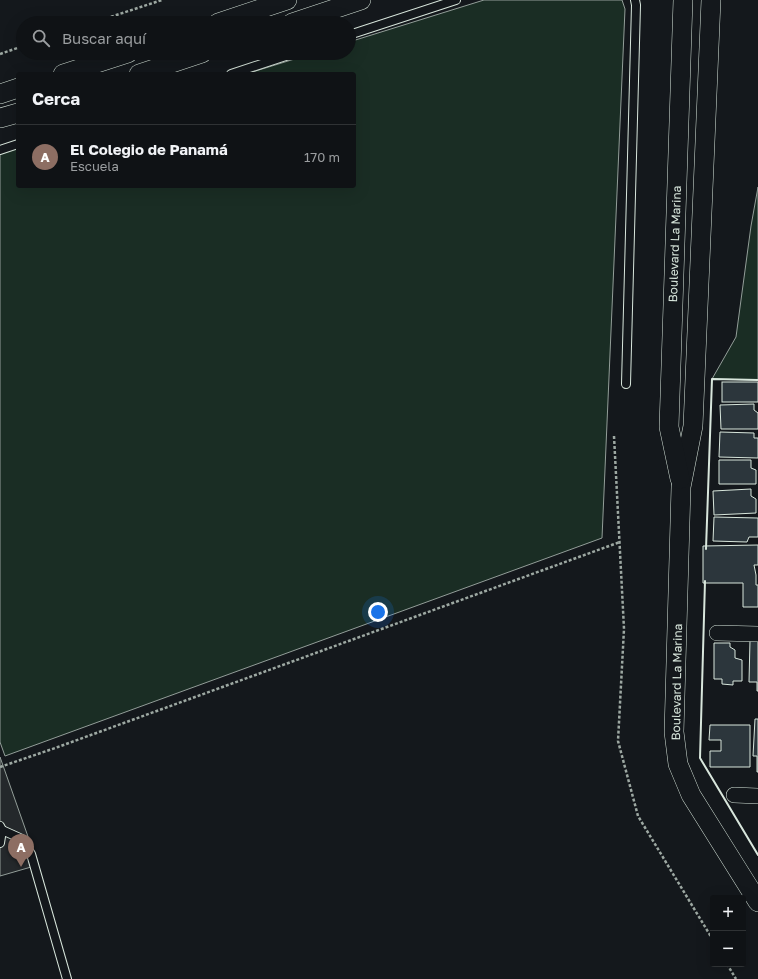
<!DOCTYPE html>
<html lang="es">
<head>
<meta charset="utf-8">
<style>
	body { margin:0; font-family:"Golos Text",sans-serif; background:#1d2022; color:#f1f3f6 }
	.controls { position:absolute; right:12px; bottom:12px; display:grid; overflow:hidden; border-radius:4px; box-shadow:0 4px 16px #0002 }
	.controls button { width:36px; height:36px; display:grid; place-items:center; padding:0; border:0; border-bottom:1px solid #2f3234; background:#0f1215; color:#f1f3f6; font:20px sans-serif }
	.you { position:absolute; left:378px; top:612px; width:14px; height:14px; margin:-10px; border:3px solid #fff; border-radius:50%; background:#1a73e8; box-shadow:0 0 0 6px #1a73e833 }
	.badge { display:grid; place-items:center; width:26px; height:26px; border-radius:50%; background:#2563eb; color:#fff; font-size:13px; font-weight:700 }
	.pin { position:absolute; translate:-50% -33px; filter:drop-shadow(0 1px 2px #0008) }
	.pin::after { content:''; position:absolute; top:21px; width:14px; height:12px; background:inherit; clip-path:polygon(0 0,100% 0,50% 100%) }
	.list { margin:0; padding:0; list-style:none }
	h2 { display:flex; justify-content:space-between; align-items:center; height:52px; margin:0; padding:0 16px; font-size:17px }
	h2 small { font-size:13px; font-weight:400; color:#9b9ea0 }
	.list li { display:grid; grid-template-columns:26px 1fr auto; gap:12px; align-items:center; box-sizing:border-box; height:64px; padding:0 16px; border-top:1px solid #2f3234 }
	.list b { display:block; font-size:15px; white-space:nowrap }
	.list p { margin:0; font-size:13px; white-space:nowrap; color:#9b9ea0 }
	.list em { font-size:13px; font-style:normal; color:#9b9ea0 }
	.icon { flex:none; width:22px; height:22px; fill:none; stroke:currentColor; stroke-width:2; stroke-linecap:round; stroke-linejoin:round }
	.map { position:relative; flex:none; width:758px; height:979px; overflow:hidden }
	.search { position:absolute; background:#0f1215; box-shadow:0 4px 16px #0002; left:16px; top:16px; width:340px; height:44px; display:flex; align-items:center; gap:10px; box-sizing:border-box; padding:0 14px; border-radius:22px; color:#9b9ea0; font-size:15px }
	.panel { position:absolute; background:#0f1215; box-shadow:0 4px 16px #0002; left:16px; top:72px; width:340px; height:116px; border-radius:4px }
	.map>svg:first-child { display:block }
	.green { fill:#1a2d24; stroke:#939e99 }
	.parking { fill:#24282b; stroke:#939e99 }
	.building { fill:#2c363c; stroke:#d8e6dc }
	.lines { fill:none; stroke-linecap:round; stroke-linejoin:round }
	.service-casing { stroke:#d8e6dc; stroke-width:10 }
	.minor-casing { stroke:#d8e6dc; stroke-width:16 }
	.tertiary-casing { stroke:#d8e6dc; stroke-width:20 }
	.path { stroke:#9da8a2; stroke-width:2.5; stroke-dasharray:3 2; stroke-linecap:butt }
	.service { stroke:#14181c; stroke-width:8 }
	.minor { stroke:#14181c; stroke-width:15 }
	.tertiary { stroke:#14181c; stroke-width:19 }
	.wall { stroke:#d8e6dc; stroke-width:2 }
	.labels { text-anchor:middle; stroke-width:3; stroke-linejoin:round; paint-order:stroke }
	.street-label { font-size:12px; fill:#d8e6dc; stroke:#14181c }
</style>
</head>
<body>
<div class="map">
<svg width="758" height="979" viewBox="0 0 758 979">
	<rect width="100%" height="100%" fill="#14181c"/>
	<g class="green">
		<polygon points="484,0 622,0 625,9 602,538 5,756 0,742 0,151 18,145 18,186 354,186 354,74 246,74 314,53 349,53 349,42"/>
		<polygon points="758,187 758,380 712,379 736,337 751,226"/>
	</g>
	<polygon class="parking" points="0,757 38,865 0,876"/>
	<g class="building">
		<rect x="722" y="382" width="36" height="20"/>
		<polygon points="754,404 754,410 758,413 758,429 721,429 720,405"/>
		<polygon points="720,432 754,433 754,438 758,438 758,458 719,457"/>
		<polygon points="719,460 751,460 751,468 756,470 756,484 719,484"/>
		<polygon points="751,489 751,496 756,499 756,513 714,515 713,491"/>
		<polygon points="714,517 758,518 758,537 749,537 747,542 713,541"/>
		<polygon points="758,545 758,565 754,565 756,575 756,585 758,585 758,607 743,607 743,583 703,583 703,546"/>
		<polygon points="750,640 758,640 758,691 757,691 757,682 749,682"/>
		<polygon points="714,643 730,643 730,647 735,650 735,658 742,660 742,681 733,681 733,685 722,684 722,679 714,679"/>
		<polygon points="755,719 758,719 758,772 757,772 757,756 753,756"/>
		<polygon points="710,725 750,725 750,767 710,767 710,751 721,751 721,740 709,740"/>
	</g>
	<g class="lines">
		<g class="service-casing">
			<g id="service">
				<polyline points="349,35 456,0"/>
				<polyline points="231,74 295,53"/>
				<polyline points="0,150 18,144"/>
				<polyline points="626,384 636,5 635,0"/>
				<polyline points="2,830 22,839 31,854 67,979"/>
				<polyline points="0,843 2,830 0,826"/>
			</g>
		</g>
		<g class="minor-casing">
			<g id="minor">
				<polyline points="717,633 758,634"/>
				<polyline points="734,795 758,796"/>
			</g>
		</g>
		<g class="tertiary-casing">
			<g id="tertiary">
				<polyline points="711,0 693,426 681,487 674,732 678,764 691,795 758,902"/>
				<polyline points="218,23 287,0"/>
				<polyline points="292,23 361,0"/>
				<polyline points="63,74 128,53"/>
				<polyline points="139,74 202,53"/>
				<polyline points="0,94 18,88"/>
				<polyline points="0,118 18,113"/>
				<polyline points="680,479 669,427 683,0"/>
			</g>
		</g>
		<g class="path">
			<polyline points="92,23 162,0"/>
			<polyline points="0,54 23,46"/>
			<polyline points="614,436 624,629 618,741 638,816 713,940"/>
			<polyline points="0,767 58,747 620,542"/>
			<polyline points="727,964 736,979"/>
		</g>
		<use href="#service" class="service"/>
		<use href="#minor" class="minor"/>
		<use href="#tertiary" class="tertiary"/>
		<g class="wall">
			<polyline points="706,549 712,379 758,380"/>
			<polyline points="705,581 700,758 758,855"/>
		</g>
	</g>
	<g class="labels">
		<g class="street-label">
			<text transform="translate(675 244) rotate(-88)" y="4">Boulevard La Marina</text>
			<text transform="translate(677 682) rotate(-89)" y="4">Boulevard La Marina</text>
		</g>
	</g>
</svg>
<div class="controls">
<button>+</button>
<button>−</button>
</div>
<div class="you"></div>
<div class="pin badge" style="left:21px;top:867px;background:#8d6e63">A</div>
<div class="search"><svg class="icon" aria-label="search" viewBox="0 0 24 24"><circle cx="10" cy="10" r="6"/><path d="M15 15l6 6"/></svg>Buscar aquí</div>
<section class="panel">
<h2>Cerca<small></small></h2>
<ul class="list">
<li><span class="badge" style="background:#8d6e63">A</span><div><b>El Colegio de Panamá</b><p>Escuela</p></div><em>170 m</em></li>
</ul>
</section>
</div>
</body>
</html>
